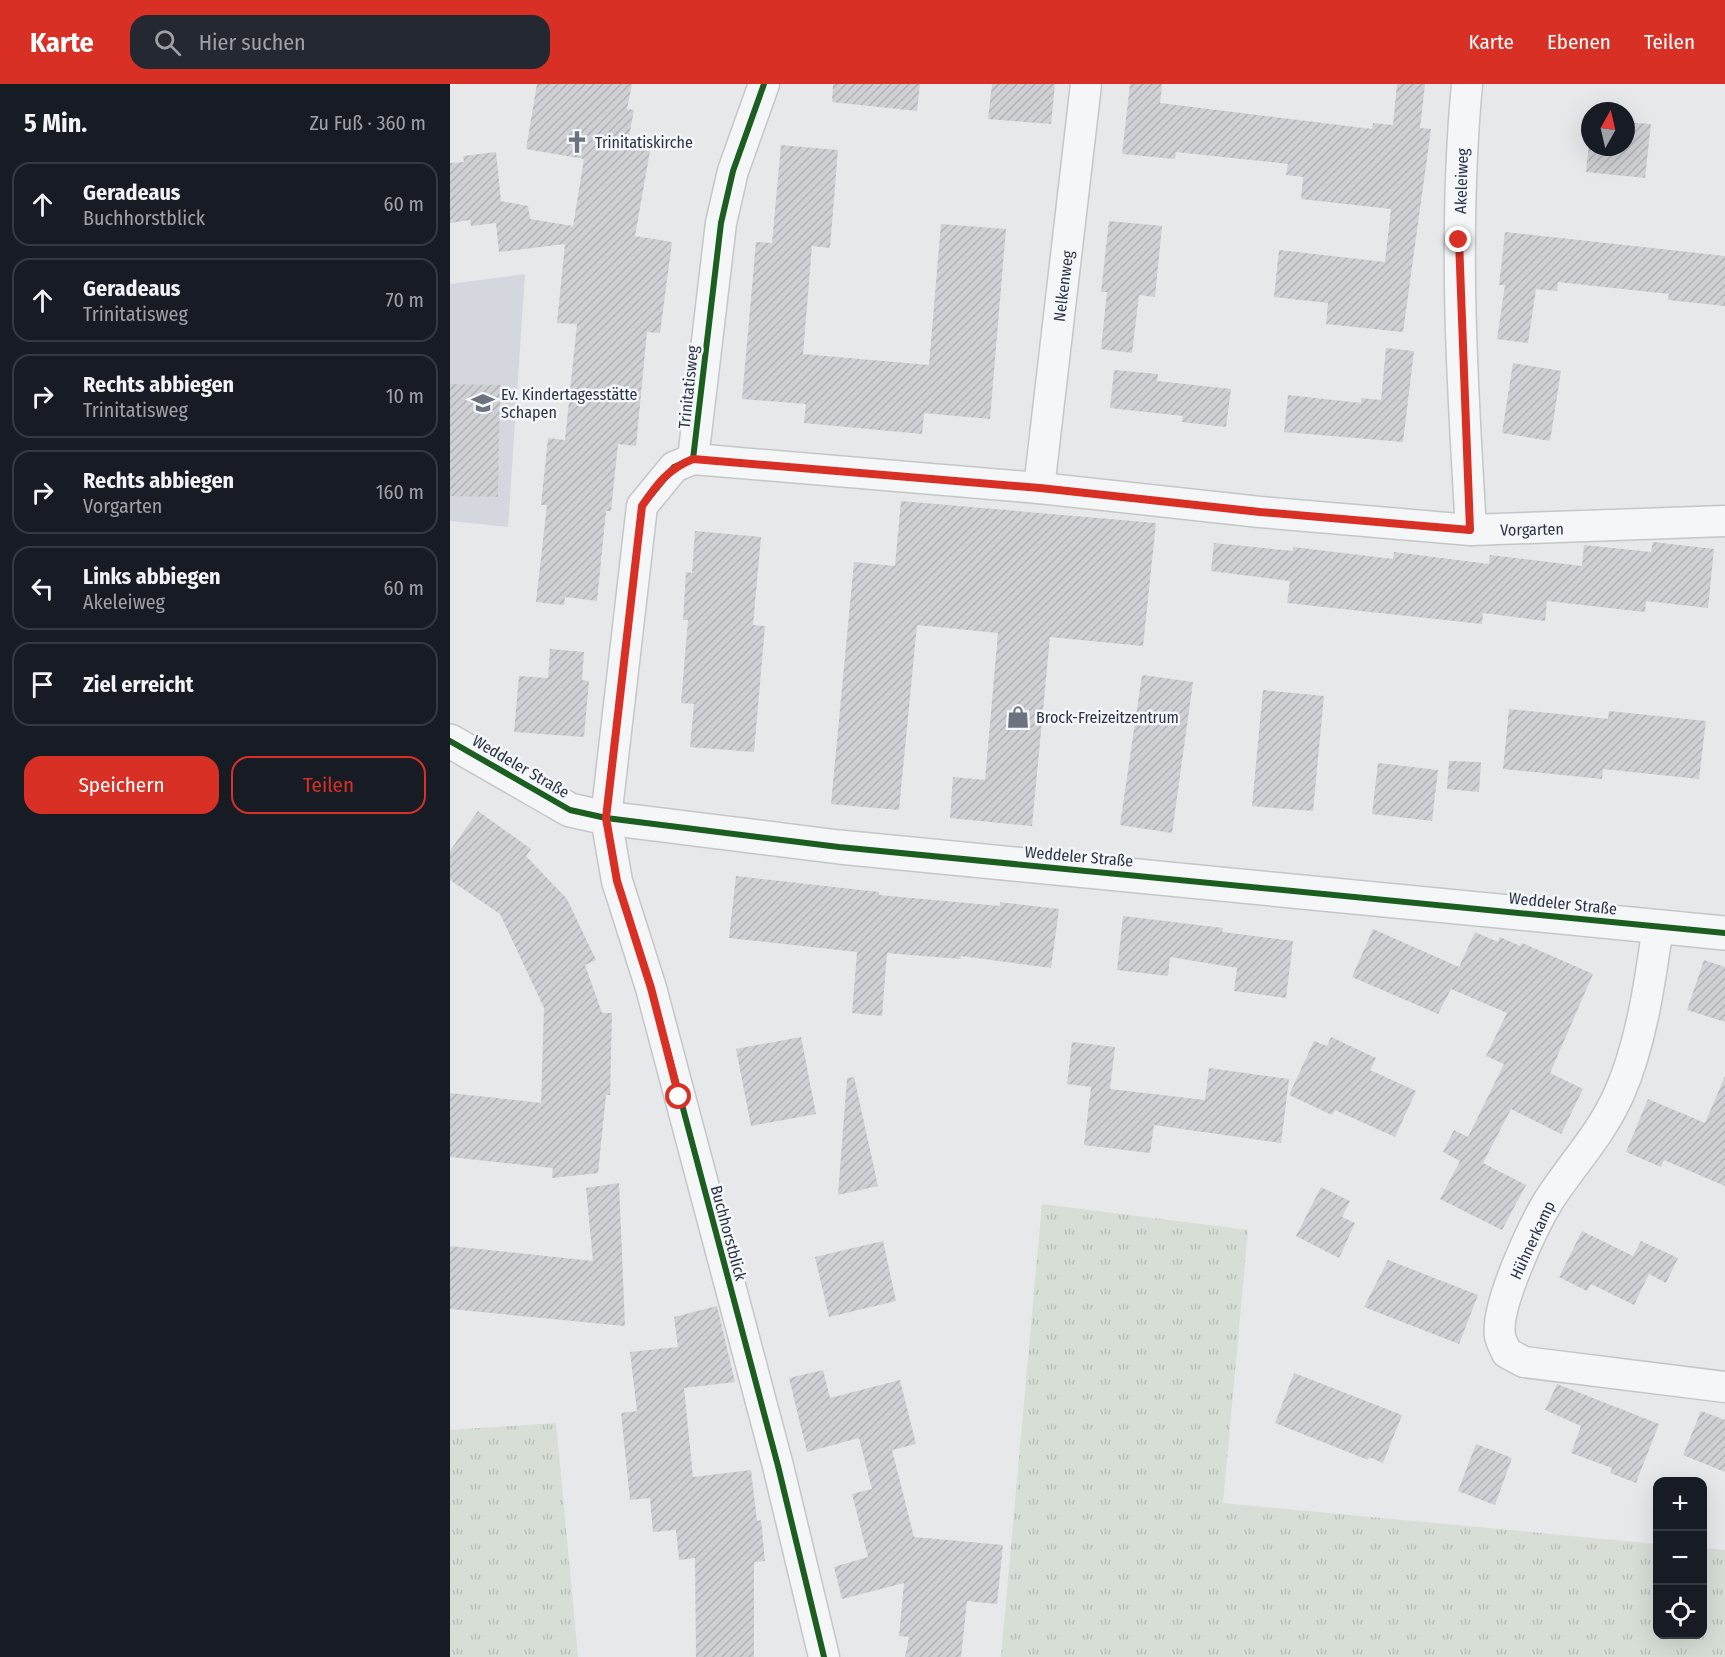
<!DOCTYPE html>
<html lang="de">
<head>
<meta charset="utf-8">
<style>
	body { margin:0; font-family:"Fira Sans Condensed",sans-serif; background:#242831; color:#f1f3f6 }
	.controls { position:absolute; right:18px; bottom:18px; display:grid; overflow:hidden; border-radius:12px; box-shadow:0 6px 24px #0002 }
	.controls button { width:54px; height:54px; display:grid; place-items:center; padding:0; border:0; border-bottom:2px solid #363941; background:#171b24; color:#f1f3f6; font:30px sans-serif }
	.compass { position:absolute; left:1131px; top:18px; width:54px; height:54px; border-radius:50%; background:#171b24; box-shadow:0 6px 24px #0002; rotate:8deg }
	.stop { position:absolute; width:18px; height:18px; margin:-14px; border:4px solid #d93025; border-radius:50%; background:#fff }
	.stop.end { background:#d93025; border-color:#fff; box-shadow:0 2px 6px #0008 }
	.list { margin:0; padding:0; list-style:none }
	h2 { display:flex; justify-content:space-between; align-items:center; height:78px; margin:0; padding:0 24px; font-size:26px }
	h2 small { font-size:20px; font-weight:400; color:#9ea1a6 }
	.list li { display:grid; grid-template-columns:39px 1fr auto; gap:18px; align-items:center; box-sizing:border-box; height:84px; margin:0 12px 12px; padding:0 12px; border:2px solid #363941; border-radius:18px }
	.list b { display:block; font-size:22px; white-space:nowrap }
	.list p { margin:0; font-size:20px; white-space:nowrap; color:#9ea1a6 }
	.list em { font-size:20px; font-style:normal; color:#9ea1a6 }
	.actions { display:flex; gap:12px; padding:18px 24px }
	.actions a { flex:1; padding:14px 0; border:2px solid #d93025; border-radius:18px; text-align:center; font-size:21px; color:#d93025 }
	.actions .main { background:#d93025; color:#fff }
	.icon { flex:none; width:33px; height:33px; fill:none; stroke:currentColor; stroke-width:2; stroke-linecap:round; stroke-linejoin:round }
	.map { position:relative; flex:none; width:1275px; height:1573px; overflow:hidden }
	header { display:flex; align-items:center; gap:36px; box-sizing:border-box; height:84px; padding:0 30px; background:#d93025; color:#fff }
	header strong { font-size:28px }
	nav { display:flex; gap:33px; margin-inline-start:auto; font-size:21px }
	.search { width:420px; height:54px; background:#242831; display:flex; align-items:center; gap:15px; box-sizing:border-box; padding:0 21px; border-radius:18px; color:#9ea1a6; font-size:22px }
	main { display:flex }
	aside { flex:1; background:#171b24 }
	.map>svg:first-child { display:block }
	.built { fill:#d4d7dd }
	.grass { fill:url(#grass-tufts) }
	.building { fill:url(#building-hatch) }
	.lines { fill:none; stroke-linecap:round; stroke-linejoin:round }
	.minor-casing { stroke:#c4c6c8; stroke-width:33 }
	.tertiary-casing { stroke:#c4c6c8; stroke-width:36 }
	.minor { stroke:#f5f6f7; stroke-width:30 }
	.tertiary { stroke:#f5f6f7; stroke-width:33 }
	.cycleway-casing { stroke:#f4f6f9; stroke-width:10 }
	.cycleway { stroke:#1b5e20; stroke-width:6 }
	.route { stroke:#d93025; stroke-width:8 }
	.labels { text-anchor:middle; stroke-width:5; stroke-linejoin:round; paint-order:stroke }
	.poi-label { font-size:16px; fill:#2b3445; stroke:#f4f6f9; text-anchor:start }
	.street-label { font-size:16px; fill:#2b3445; stroke:#f4f6f9 }
</style>
</head>
<body>
<header>
<strong>Karte</strong>
<div class="search"><svg class="icon" aria-label="search" viewBox="0 0 24 24"><circle cx="10" cy="10" r="6"/><path d="M15 15l6 6"/></svg>Hier suchen</div>
<nav><a>Karte</a><a>Ebenen</a><a>Teilen</a></nav>
</header>
<main>
<aside>
<h2>5 Min.<small>Zu Fuß · 360 m</small></h2>
<ul class="list">
<li><svg class="icon" aria-label="ahead" viewBox="0 0 24 24"><path d="M12 20V5M6 11l6-6 6 6"/></svg><div><b>Geradeaus</b><p>Buchhorstblick</p></div><em>60 m</em></li>
<li><svg class="icon" aria-label="ahead" viewBox="0 0 24 24"><path d="M12 20V5M6 11l6-6 6 6"/></svg><div><b>Geradeaus</b><p>Trinitatisweg</p></div><em>70 m</em></li>
<li><svg class="icon" aria-label="right" viewBox="0 0 24 24"><path d="M7 20v-9h11M14 6l5 5-5 5"/></svg><div><b>Rechts abbiegen</b><p>Trinitatisweg</p></div><em>10 m</em></li>
<li><svg class="icon" aria-label="right" viewBox="0 0 24 24"><path d="M7 20v-9h11M14 6l5 5-5 5"/></svg><div><b>Rechts abbiegen</b><p>Vorgarten</p></div><em>160 m</em></li>
<li><svg class="icon" aria-label="left" viewBox="0 0 24 24"><path d="M17 20v-9H6M10 6l-5 5 5 5"/></svg><div><b>Links abbiegen</b><p>Akeleiweg</p></div><em>60 m</em></li>
<li><svg class="icon" aria-label="arrive" viewBox="0 0 24 24"><path d="M6 21V4h12l-3 4 3 4H6"/></svg><div><b>Ziel erreicht</b></div></li>
</ul>
<div class="actions"><a class="main">Speichern</a><a>Teilen</a></div>
</aside>
<div class="map">
<svg width="1275" height="1573" viewBox="0 0 1275 1573">
	<defs>
		<pattern id="grass-tufts" width="24" height="20" patternUnits="userSpaceOnUse" patternTransform="scale(1.5)"><rect width="24" height="20" fill="#d6ded6"/><path d="M3 7l-1-3M5 7V3M7 7l1-3M15 17l-1-3M17 17v-4M19 17l1-3" fill="none" stroke="#b8bfb9"/></pattern>
		<pattern id="building-hatch" width="6" height="6" patternUnits="userSpaceOnUse" patternTransform="scale(1.5)"><rect width="6" height="6" fill="#ced0d3"/><path d="M-1 1l2-2M0 6l6-6M5 7l2-2" fill="none" stroke="#b1b3b6"/></pattern>
	</defs>
	<rect width="100%" height="100%" fill="#e6e8ea"/>
	<polygon class="built" points="75,190 58,443 0,437 0,200"/>
	<g class="grass">
		<polygon points="592,1120 798,1146 773,1419 1207,1460 1208,1550 1252,1550 1253,1464 1275,1466 1275,1573 551,1573"/>
		<polygon points="106,1339 128,1573 0,1573 0,1346"/>
	</g>
	<g class="building">
		<polygon points="87,0 182,0 177,25 184,26 177,63 200,67 185,152 222,158 210,249 197,248 186,362 168,360 161,427 156,427 147,517 115,513 114,521 86,518 97,421 91,421 98,354 115,356 127,240 107,239 115,160 49,168 46,139 21,142 20,136 0,139 0,79 14,78 13,72 46,68 51,117 78,122 80,135 123,142 134,75 76,65"/>
		<polygon points="383,0 470,0 467,27 382,18"/>
		<polygon points="542,0 605,0 601,40 538,35"/>
		<polygon points="680,0 712,0 710,19 922,45 923,39 943,41 947,0 975,0 970,44 981,45 953,248 876,240 878,219 824,213 829,166 935,178 941,125 851,115 853,93 836,91 838,80 726,68 725,75 672,70"/>
		<polygon points="1176,38 1201,40 1195,94 1136,88 1140,49 1140,63 1176,63"/>
		<polygon points="331,61 388,66 380,164 362,162 353,270 479,281 491,140 556,145 540,335 474,329 472,350 354,339 356,320 292,315 306,158 322,159"/>
		<polygon points="659,137 712,142 705,213 689,211 682,269 651,265 657,208 651,208"/>
		<polygon points="1055,148 1275,172 1275,222 1218,216 1219,210 1108,198 1107,207 1086,205 1078,259 1047,255 1055,201 1049,201"/>
		<polygon points="936,264 964,267 953,358 834,348 838,311 911,319 911,314 931,316"/>
		<polygon points="1063,279 1111,287 1100,357 1052,349"/>
		<polygon points="664,286 708,290 707,297 781,305 776,343 732,338 733,332 660,324"/>
		<polygon points="0,300 50,301 48,413 0,412"/>
		<polygon points="451,417 706,439 693,562 600,553 582,742 500,734 503,693 535,696 548,549 467,541 449,726 381,720 404,478 445,482"/>
		<polygon points="245,447 311,453 303,541 315,542 304,668 240,663 244,620 231,619 238,536 233,536 236,488 242,489"/>
		<polygon points="1203,458 1264,465 1258,524 1196,517 1195,528 1097,517 1095,537 1033,529 1032,540 837,519 840,497 761,487 764,459 843,467 843,463 943,475 944,468 1039,480 1040,471 1132,482 1134,461 1201,468"/>
		<polygon points="100,565 134,568 132,596 139,597 134,653 64,648 69,592 98,594"/>
		<polygon points="692,591 743,598 722,749 670,741"/>
		<polygon points="813,606 874,612 863,727 802,722"/>
		<polygon points="1059,625 1158,635 1159,627 1256,637 1249,695 1153,685 1152,695 1053,685"/>
		<polygon points="999,677 1031,678 1029,708 997,705"/>
		<polygon points="928,679 988,686 982,737 922,730"/>
		<polygon points="28,727 81,765 76,772 117,815 146,876 135,881 152,929 162,929 160,1011 156,1011 148,1089 102,1094 103,1084 0,1073 0,1009 91,1019 94,924 50,830 0,796 0,767"/>
		<polygon points="286,792 429,808 429,811 550,822 550,818 609,825 601,884 511,872 510,875 437,869 432,932 402,929 407,868 279,854"/>
		<polygon points="673,832 773,844 772,848 843,857 836,914 784,907 787,884 720,873 718,892 667,886"/>
		<polygon points="923,845 1009,883 1025,848 1048,858 1050,853 1070,862 1072,859 1143,890 1100,989 1133,1005 1111,1050 1061,1025 1033,1079 1076,1101 1052,1146 990,1115 1010,1077 993,1068 1004,1046 1018,1053 1054,980 1036,972 1057,929 1001,905 988,930 902,893"/>
		<polygon points="1254,876 1275,883 1275,938 1237,926"/>
		<polygon points="351,953 366,1030 301,1042 286,965"/>
		<polygon points="881,953 926,974 920,986 966,1007 945,1053 885,1026 882,1031 839,1011 864,957 877,962"/>
		<polygon points="622,958 665,963 660,1005 755,1016 759,984 839,995 831,1059 704,1041 700,1069 634,1061 641,1003 617,1000"/>
		<polygon points="1275,992 1275,1102 1214,1076 1211,1083 1176,1068 1198,1015 1255,1039"/>
		<polygon points="404,993 428,1102 388,1111 397,994"/>
		<polygon points="169,1099 175,1242 0,1225 0,1162 143,1177 136,1104"/>
		<polygon points="871,1103 900,1117 892,1133 905,1139 889,1174 846,1152"/>
		<polygon points="1132,1147 1183,1172 1191,1157 1228,1174 1216,1199 1199,1190 1184,1221 1141,1200 1137,1207 1109,1193"/>
		<polygon points="433,1157 446,1217 379,1233 365,1173"/>
		<polygon points="938,1176 1028,1211 1009,1260 914,1223"/>
		<polygon points="267,1222 285,1298 234,1304 243,1393 301,1386 307,1437 311,1436 315,1477 304,1478 304,1573 246,1573 245,1474 229,1476 226,1446 203,1448 200,1414 180,1416 171,1329 187,1327 180,1268 228,1263 224,1233"/>
		<polygon points="373,1286 380,1314 450,1296 466,1360 442,1366 464,1453 553,1461 547,1520 517,1517 511,1573 455,1573 459,1553 449,1552 454,1499 392,1515 384,1483 418,1473 402,1410 422,1405 409,1354 357,1368 339,1294"/>
		<polygon points="844,1289 952,1331 933,1379 919,1373 918,1376 825,1339"/>
		<polygon points="1107,1300 1209,1340 1186,1399 1160,1389 1162,1384 1121,1369 1131,1342 1095,1326"/>
		<polygon points="1251,1327 1275,1336 1275,1388 1233,1371"/>
		<polygon points="1026,1360 1062,1374 1045,1421 1008,1407"/>
	</g>
	<g class="lines">
		<g class="minor-casing">
			<g id="minor">
				<polyline points="314,0 283,87 271,139 243,375 224,383 192,422 156,734 167,797 201,904 328,1382 374,1573"/>
				<path d="M1017,0C1003,149 1012,297 1021,446"/>
				<polyline points="243,375 589,404 810,428 1021,446 1275,437"/>
				<polyline points="589,404 636,0"/>
				<path d="M1208,842C1200,897 1192,958 1169,1010C1150,1052 1123,1079 1099,1116C1083,1142 1045,1223 1050,1252C1051,1258 1055,1264 1057,1269L1074,1278L1275,1303"/>
			</g>
		</g>
		<g class="tertiary-casing">
			<polyline id="tertiary" points="0,657 120,726 156,734 389,763 1275,849"/>
		</g>
		<use href="#minor" class="minor"/>
		<use href="#tertiary" class="tertiary"/>
		<g class="cycleway-casing">
			<g id="cycleway">
				<polyline points="314,0 283,87 271,139 243,375 224,383 192,422 156,734 167,797 201,904 328,1382 374,1573"/>
				<polyline points="0,657 120,726 156,734 389,763 1275,849"/>
			</g>
		</g>
		<use href="#cycleway" class="cycleway"/>
	</g>
	<g class="lines">
		<path class="route" d="M229,1013L201,904L167,797L156,734L192,422C208,399 218,385 243,375L590,404L810,428L1020,446L1009,156"/>
	</g>
	<defs>
		<g id="church-bare" transform="scale(1.8)"><path d="M-1.2-6h2.4v3.5h3.3v2.4h-3.3V6h-2.4V-.1h-3.3v-2.4h3.3Z" fill="#6c737f" stroke="#f4f6f9" stroke-width="2.5" paint-order="stroke"/></g>
		<g id="school-bare" transform="scale(1.8)"><path d="M0-5L7-2L0 1L-7-2ZM-4 1L0 2.5L4 1V4Q0 6-4 4Z" fill="#6c737f" stroke="#f4f6f9" stroke-width="2.5" paint-order="stroke"/></g>
		<g id="shop-bare" transform="scale(1.8)"><path d="M-5-2.5h2.3a2.7 3.5 0 0 1 5.4 0H5L5.5 6h-11ZM-1.5-2.5h3a1.5 2.3 0 0 0-3 0Z" fill="#6c737f" stroke="#f4f6f9" stroke-width="2.5" paint-order="stroke"/></g>
	</defs>
	<g fill-rule="evenodd">
		<use href="#church-bare" x="127" y="58"/>
		<use href="#school-bare" x="33" y="319"/>
		<use href="#shop-bare" x="568" y="633"/>
	</g>
	<g class="labels">
		<g class="poi-label">
			<text x="145" y="64">Trinitatiskirche</text>
			<text x="51" y="316">Ev. Kindertagesstätte<tspan x="51" dy="18">Schapen</tspan></text>
			<text x="586" y="639">Brock-Freizeitzentrum</text>
		</g>
		<g class="street-label">
			<text transform="translate(1011 97) rotate(-88)" y="6">Akeleiweg</text>
			<text transform="translate(613 202) rotate(-83)" y="6">Nelkenweg</text>
			<text transform="translate(238 303) rotate(-84)" y="6">Trinitatisweg</text>
			<text transform="translate(1082 445) rotate(-1)" y="6">Vorgarten</text>
			<text transform="translate(71 682) rotate(30)" y="6">Weddeler Straße</text>
			<text transform="translate(629 772) rotate(5)" y="6">Weddeler Straße</text>
			<text transform="translate(1113 819) rotate(6)" y="6">Weddeler Straße</text>
			<text transform="translate(279 1149) rotate(75)" y="6">Buchhorstblick</text>
			<text transform="translate(1082 1156) rotate(-65)" y="6">Hühnerkamp</text>
		</g>
	</g>
</svg>
<div class="controls">
<button>+</button>
<button>−</button>
<button><svg class="icon" aria-label="locate" viewBox="0 0 24 24"><circle cx="12" cy="12" r="6"/><path d="M12 2v4M12 18v4M2 12h4M18 12h4"/></svg></button>
</div>
<svg class="compass" viewBox="-18 -18 36 36"><path d="M0-13l5 13h-10z" fill="#e53935"/><path d="M0 13l5-13h-10z" fill="#9ea1a6"/></svg>
<div class="stop" style="left:229px;top:1013px"></div>
<div class="stop end" style="left:1009px;top:156px"></div>
</div>
</main>
</body>
</html>
